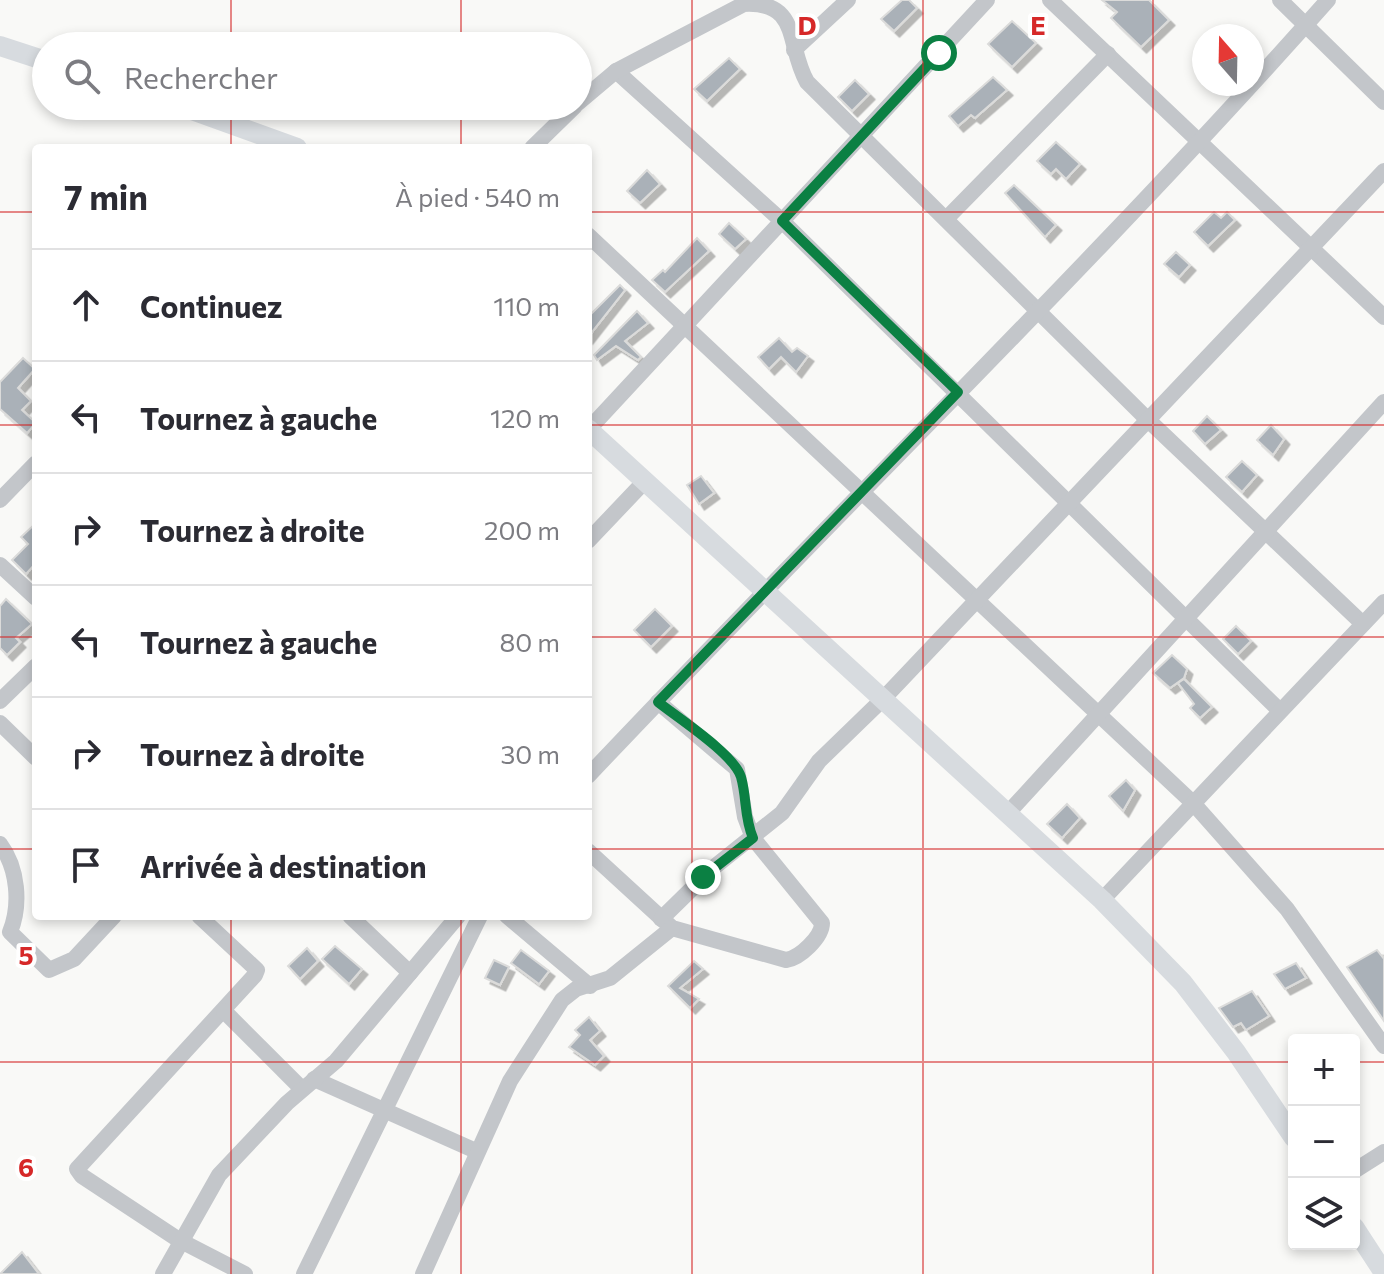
<!DOCTYPE html>
<html lang="fr">
<head>
<meta charset="utf-8">
<style>
	body { margin:0; font-family:Commissioner,sans-serif; background:#f2f2f3; color:#2b2b33 }
	.controls { position:absolute; right:24px; bottom:24px; display:grid; overflow:hidden; border-radius:8px; box-shadow:0 4px 12px #0003 }
	.controls button { width:72px; height:72px; display:grid; place-items:center; padding:0; border:0; border-bottom:2px solid #e1e1e2; background:#fff; color:#2b2b33; font:40px sans-serif }
	.compass { position:absolute; left:1192px; top:24px; width:72px; height:72px; border-radius:50%; background:#fff; box-shadow:0 4px 12px #0003; rotate:340deg }
	.stop { position:absolute; width:24px; height:24px; margin:-18px; border:6px solid #0b8043; border-radius:50%; background:#fff }
	.stop.end { background:#0b8043; border-color:#fff; box-shadow:0 2px 8px #0008 }
	.list { margin:0; padding:0; list-style:none }
	h2 { display:flex; justify-content:space-between; align-items:center; height:104px; margin:0; padding:0 32px; font-size:34px }
	h2 small { font-size:26px; font-weight:400; color:#7c7c81 }
	.list li { display:grid; grid-template-columns:52px 1fr auto; gap:24px; align-items:center; box-sizing:border-box; height:112px; padding:0 32px; border-top:2px solid #e1e1e2 }
	.list b { display:block; font-size:30px; white-space:nowrap }
	.list em { font-size:26px; font-style:normal; color:#7c7c81 }
	.icon { flex:none; width:44px; height:44px; fill:none; stroke:currentColor; stroke-width:2; stroke-linecap:round; stroke-linejoin:round }
	.map { position:relative; flex:none; width:1384px; height:1274px; overflow:hidden }
	.search { position:absolute; background:#fff; box-shadow:0 4px 12px #0003; left:32px; top:32px; width:560px; height:88px; display:flex; align-items:center; gap:20px; box-sizing:border-box; padding:0 28px; border-radius:44px; color:#7c7c81; font-size:30px }
	.panel { position:absolute; background:#fff; box-shadow:0 4px 12px #0003; left:32px; top:144px; width:560px; height:776px; border-radius:8px }
	.map>svg:first-child { display:block }
	.building { fill:#aab1b8; stroke:#dbdbda; stroke-width:2; filter:url(#shadow) }
	.lines { fill:none; stroke-linecap:round; stroke-linejoin:round }
	.minor { stroke:#c3c6ca; stroke-width:16 }
	.major { stroke:#d7dbdf; stroke-width:20 }
	.route { stroke:#0b8043; stroke-width:10 }
	.grid { fill:none; stroke:#d62828; stroke-width:2; stroke-opacity:0.55 }
	.grid-label { font-size:26px; text-anchor:middle; font-weight:bold; fill:#d62828; stroke:#fff; stroke-width:8; stroke-linejoin:round; paint-order:stroke }
</style>
</head>
<body>
<div class="map">
<svg width="1384" height="1274" viewBox="0 0 1384 1274">
	<defs>
		<filter id="shadow"><feDropShadow dx="5.5" dy="5.5" stdDeviation="0" flood-color="#0004"/></filter>
	</defs>
	<rect width="100%" height="100%" fill="#f9f9f7"/>
	<g class="building">
		<polygon points="902,0 909,0 917,8 894,31 881,19"/>
		<polygon points="1102,0 1149,0 1169,20 1141,47 1111,18 1117,12"/>
		<polygon points="1012,21 1036,43 1012,67 988,44"/>
		<polygon points="729,58 740,69 707,101 694,89"/>
		<polygon points="993,77 1007,90 975,118 971,115 958,126 949,116"/>
		<polygon points="855,80 869,94 852,111 838,97"/>
		<polygon points="1056,142 1080,164 1066,179 1056,169 1051,174 1037,161"/>
		<polygon points="647,170 660,184 640,203 627,191"/>
		<polygon points="1014,185 1056,225 1045,237 1005,193"/>
		<polygon points="1214,212 1221,218 1227,212 1235,220 1208,246 1194,232"/>
		<polygon points="729,223 746,239 735,249 719,234"/>
		<polygon points="697,238 709,251 665,292 652,280 663,270 665,272"/>
		<polygon points="1176,252 1190,265 1179,277 1164,264"/>
		<polygon points="620,285 625,290 588,337 588,317"/>
		<polygon points="637,311 648,323 625,341 641,357 638,360 616,346 597,360 594,355"/>
		<polygon points="779,338 792,352 797,348 808,356 796,372 781,357 769,369 758,357"/>
		<polygon points="23,358 35,369 18,388 31,401 22,410 36,423 27,433 0,409 0,382"/>
		<polygon points="1207,416 1221,430 1205,444 1193,431"/>
		<polygon points="1271,425 1284,439 1273,455 1257,440"/>
		<polygon points="1242,461 1257,475 1242,492 1226,477"/>
		<polygon points="701,476 714,493 699,504 687,485"/>
		<polygon points="36,523 36,563 26,574 12,560 28,544 21,537"/>
		<polygon points="6,599 32,624 16,638 20,642 7,655 0,648 0,606"/>
		<polygon points="655,609 672,626 651,647 634,630"/>
		<polygon points="1236,626 1251,641 1238,654 1223,639"/>
		<polygon points="1172,655 1187,669 1184,678 1170,688 1153,673"/>
		<polygon points="1184,679 1212,707 1200,718 1190,708 1194,704 1178,683"/>
		<polygon points="1126,780 1135,790 1123,811 1109,796"/>
		<polygon points="1067,804 1080,818 1062,838 1047,824"/>
		<polygon points="335,946 362,969 349,984 322,959"/>
		<polygon points="307,948 318,961 300,979 288,966"/>
		<polygon points="521,950 549,971 539,984 511,963"/>
		<polygon points="1377,950 1384,959 1384,1021 1347,967"/>
		<polygon points="494,960 509,967 500,985 485,978"/>
		<polygon points="694,961 703,969 680,988 699,999 690,1008 668,986"/>
		<polygon points="1296,963 1306,978 1285,989 1274,974"/>
		<polygon points="1252,991 1269,1016 1246,1030 1241,1023 1233,1027 1219,1008"/>
		<polygon points="589,1017 600,1031 590,1040 604,1056 595,1065 569,1047 580,1035 575,1030"/>
		<polygon points="22,1252 39,1274 0,1274"/>
	</g>
	<g class="lines">
		<g class="minor">
			<polyline points="1050,0 1384,317"/>
			<polyline points="1280,0 1384,102"/>
			<polyline points="794,50 848,0"/>
			<polyline points="616,71 782,221 1280,711"/>
			<path d="M578,103L616,71L744,4C801,1 786,45 807,82L1147,419L1363,624"/>
			<polyline points="532,148 575,106"/>
			<polyline points="946,219 1108,54"/>
			<polyline points="588,235 1193,803 1287,909 1384,1046"/>
			<polyline points="588,430 987,0"/>
			<polyline points="0,500 36,463"/>
			<polyline points="588,541 645,481"/>
			<polyline points="0,565 36,598"/>
			<polyline points="0,701 36,666"/>
			<polyline points="0,723 36,758"/>
			<path d="M588,776C833,516 1091,267 1328,0"/>
			<polyline points="1008,813 1384,402"/>
			<path d="M0,844C18,868 21,905 10,932L49,970L74,959L114,916"/>
			<path d="M588,851L672,928L786,960C800,958 822,937 822,923L753,838L745,817L737,769L658,702"/>
			<polyline points="1102,900 1384,602"/>
			<polyline points="199,916 257,970 255,975 77,1169 82,1176 179,1240 245,1274"/>
			<polyline points="350,916 410,973"/>
			<polyline points="507,916 590,986"/>
			<polyline points="661,919 713,868 782,813 819,761 883,699 1384,171"/>
			<polyline points="224,1011 302,1089"/>
			<polyline points="314,1079 476,1151"/>
			<polyline points="1354,1171 1384,1152"/>
			<polyline points="163,1274 219,1175 287,1103 336,1061 458,916"/>
			<polyline points="304,1274 480,916"/>
			<polyline points="423,1274 510,1081 562,1000 576,989 610,978 672,928"/>
		</g>
		<g class="major">
			<polyline points="0,46 46,61"/>
			<polyline points="181,106 297,148"/>
			<polyline points="588,429 1102,900 1183,983 1236,1052 1294,1138"/>
			<polyline points="1354,1227 1384,1273"/>
		</g>
	</g>
	<g class="lines">
		<path class="route" d="M703,877L753,838C744,817 747,798 741,777C734,754 678,718 658,702L958,392L782,221L939,53"/>
	</g>
	<path class="grid" d="M231,0V46M461,0V46M692,0V1274M923,0V1274M1153,0V1274M231,106V148M461,106V148M0,212H36M588,212H1384M0,425H36M588,425H1384M0,637H36M588,637H1384M0,849H36M588,849H1384M231,916V1274M461,916V1274M0,1062H1294M1354,1062H1384"/>
	<g class="grid-label">
		<text x="807" y="35">D</text>
		<text x="1038" y="35">E</text>
		<text x="26" y="965">5</text>
		<text x="26" y="1177">6</text>
	</g>
</svg>
<div class="controls">
<button>+</button>
<button>−</button>
<button><svg class="icon" aria-label="layers" viewBox="0 0 24 24"><path d="M12 4l9 5-9 5-9-5zM3 14l9 5 9-5"/></svg></button>
</div>
<svg class="compass" viewBox="-18 -18 36 36"><path d="M0-13l5 13h-10z" fill="#e53935"/><path d="M0 13l5-13h-10z" fill="#7c7c81"/></svg>
<div class="stop" style="left:939px;top:53px"></div>
<div class="stop end" style="left:703px;top:877px"></div>
<div class="search"><svg class="icon" aria-label="search" viewBox="0 0 24 24"><circle cx="10" cy="10" r="6"/><path d="M15 15l6 6"/></svg>Rechercher</div>
<section class="panel">
<h2>7 min<small>À pied · 540 m</small></h2>
<ul class="list">
<li><svg class="icon" aria-label="ahead" viewBox="0 0 24 24"><path d="M12 20V5M6 11l6-6 6 6"/></svg><div><b>Continuez</b></div><em>110 m</em></li>
<li><svg class="icon" aria-label="left" viewBox="0 0 24 24"><path d="M17 20v-9H6M10 6l-5 5 5 5"/></svg><div><b>Tournez à gauche</b></div><em>120 m</em></li>
<li><svg class="icon" aria-label="right" viewBox="0 0 24 24"><path d="M7 20v-9h11M14 6l5 5-5 5"/></svg><div><b>Tournez à droite</b></div><em>200 m</em></li>
<li><svg class="icon" aria-label="left" viewBox="0 0 24 24"><path d="M17 20v-9H6M10 6l-5 5 5 5"/></svg><div><b>Tournez à gauche</b></div><em>80 m</em></li>
<li><svg class="icon" aria-label="right" viewBox="0 0 24 24"><path d="M7 20v-9h11M14 6l5 5-5 5"/></svg><div><b>Tournez à droite</b></div><em>30 m</em></li>
<li><svg class="icon" aria-label="arrive" viewBox="0 0 24 24"><path d="M6 21V4h12l-3 4 3 4H6"/></svg><div><b>Arrivée à destination</b></div></li>
</ul>
</section>
</div>
</body>
</html>
